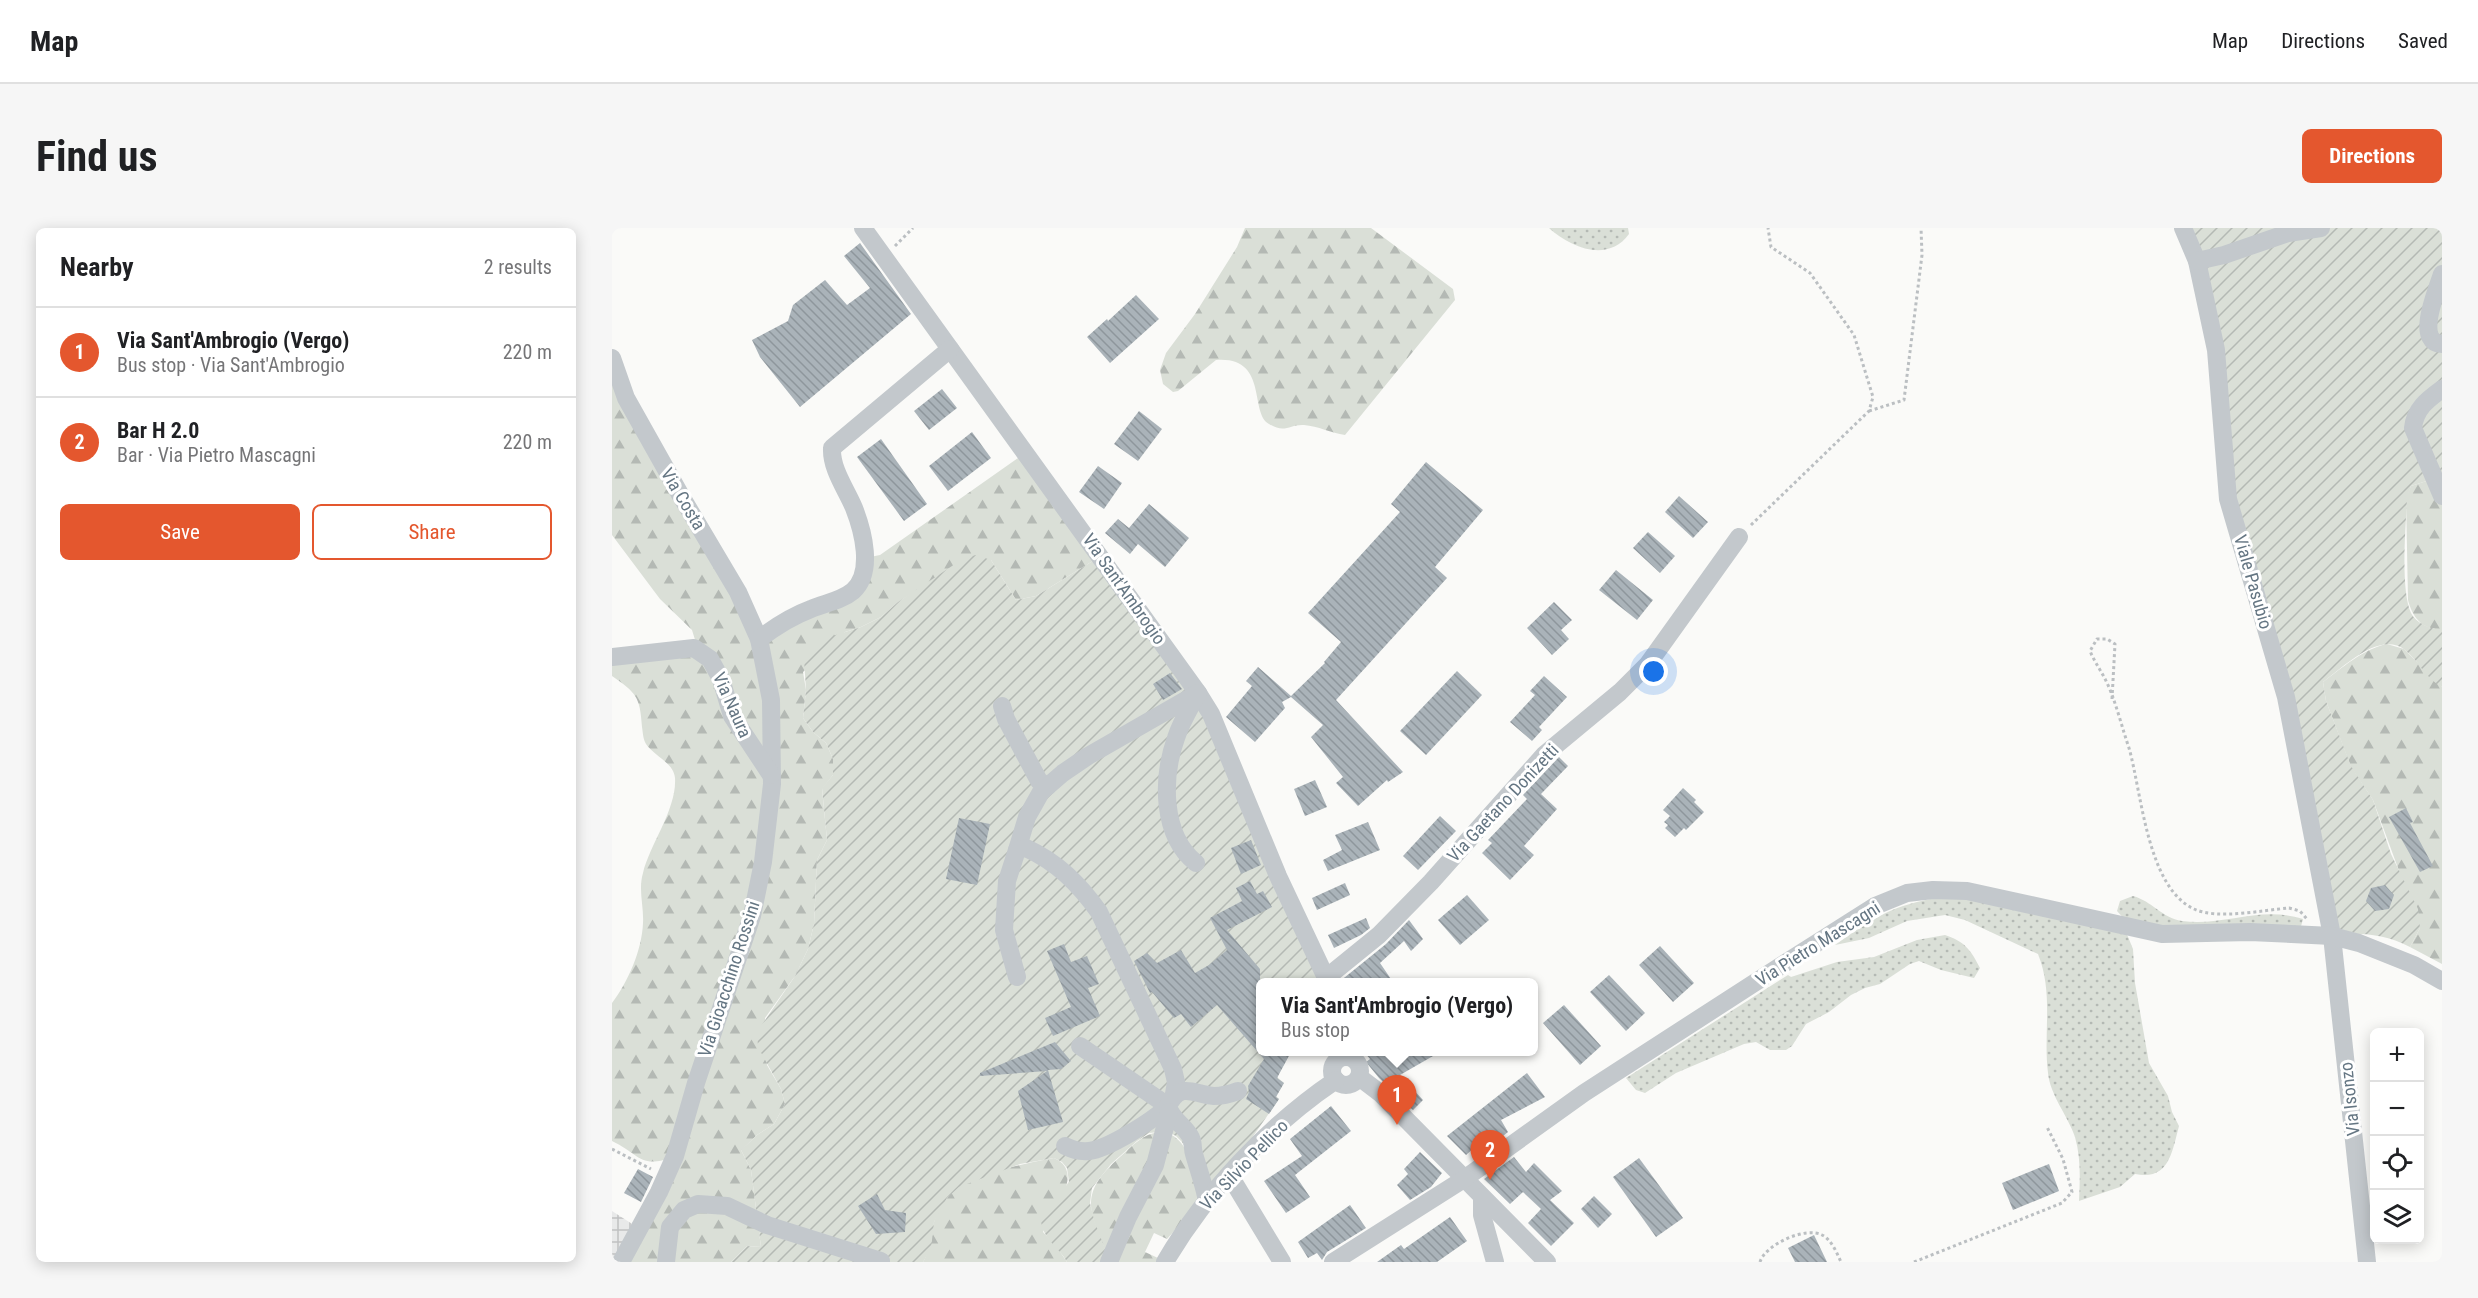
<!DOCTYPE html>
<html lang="en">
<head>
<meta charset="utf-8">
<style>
	body { margin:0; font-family:"Roboto Condensed",sans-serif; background:#f6f6f6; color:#202124 }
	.controls { position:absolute; right:18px; bottom:18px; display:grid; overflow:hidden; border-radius:9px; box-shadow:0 3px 15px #0003 }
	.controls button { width:54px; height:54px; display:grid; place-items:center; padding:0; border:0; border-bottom:2px solid #e0e0e0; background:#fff; color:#202124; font:30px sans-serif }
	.you { position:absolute; left:1042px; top:444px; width:21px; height:21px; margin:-15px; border:4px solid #fff; border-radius:50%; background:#1a73e8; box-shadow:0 0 0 9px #1a73e833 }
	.badge { display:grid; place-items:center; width:39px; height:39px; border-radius:50%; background:#e4572e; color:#fff; font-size:20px; font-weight:700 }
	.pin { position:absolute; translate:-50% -50px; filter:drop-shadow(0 2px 3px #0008) }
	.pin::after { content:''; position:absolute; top:32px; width:21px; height:18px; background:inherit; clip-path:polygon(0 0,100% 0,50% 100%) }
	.popup { position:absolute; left:644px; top:750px; width:282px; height:78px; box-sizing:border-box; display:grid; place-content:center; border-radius:9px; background:#fff; filter:drop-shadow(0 2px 4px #0005); font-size:20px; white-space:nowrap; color:#757577 }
	.popup b { font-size:22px; color:#202124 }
	.popup::after { content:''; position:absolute; left:50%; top:100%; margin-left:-12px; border:12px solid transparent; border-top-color:#fff }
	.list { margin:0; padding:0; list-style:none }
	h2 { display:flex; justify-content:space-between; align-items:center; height:78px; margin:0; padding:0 24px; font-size:26px }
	h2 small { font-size:20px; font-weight:400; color:#757577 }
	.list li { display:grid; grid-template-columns:39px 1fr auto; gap:18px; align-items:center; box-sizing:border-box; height:90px; padding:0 24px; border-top:2px solid #e0e0e0 }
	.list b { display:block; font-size:22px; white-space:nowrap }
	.list p { margin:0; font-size:20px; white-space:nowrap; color:#757577 }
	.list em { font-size:20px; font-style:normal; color:#757577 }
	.actions { display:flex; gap:12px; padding:18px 24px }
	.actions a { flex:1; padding:14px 0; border:2px solid #e4572e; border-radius:9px; text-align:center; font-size:21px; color:#e4572e }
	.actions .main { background:#e4572e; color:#fff }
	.icon { flex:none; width:33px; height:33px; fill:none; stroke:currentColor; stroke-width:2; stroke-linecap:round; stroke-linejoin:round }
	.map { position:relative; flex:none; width:1830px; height:1034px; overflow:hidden; border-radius:9px }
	header { display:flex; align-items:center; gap:36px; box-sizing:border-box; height:84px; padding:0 30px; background:#fff; border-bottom:2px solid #e0e0e0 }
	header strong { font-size:28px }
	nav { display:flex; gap:33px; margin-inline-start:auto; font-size:21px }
	.intro { display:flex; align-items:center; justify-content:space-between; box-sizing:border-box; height:144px; padding:0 36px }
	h1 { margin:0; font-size:42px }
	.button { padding:15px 27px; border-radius:9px; background:#e4572e; color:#fff; font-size:21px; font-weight:700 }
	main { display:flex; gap:36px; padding:0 36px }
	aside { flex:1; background:#fff; border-radius:9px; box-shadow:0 3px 15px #0003 }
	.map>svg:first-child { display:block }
	.industrial { fill:url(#industrial-grid) }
	.grass { fill:url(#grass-dots) }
	.forest { fill:url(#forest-firs) }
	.garden { fill:url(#garden-furrows) }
	.building { fill:url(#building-back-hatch) }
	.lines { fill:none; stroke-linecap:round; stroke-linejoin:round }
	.path { stroke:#bbbfc2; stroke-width:3; stroke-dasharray:3 3; stroke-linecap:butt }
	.minor { stroke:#c3c8cc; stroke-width:18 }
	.labels { text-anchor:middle; stroke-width:6; stroke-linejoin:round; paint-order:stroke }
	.street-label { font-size:18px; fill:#657683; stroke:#fff }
</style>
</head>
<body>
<header>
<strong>Map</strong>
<nav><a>Map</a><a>Directions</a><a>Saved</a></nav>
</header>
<div class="intro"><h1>Find us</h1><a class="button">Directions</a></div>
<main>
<aside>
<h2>Nearby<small>2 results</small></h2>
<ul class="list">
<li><span class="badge">1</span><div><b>Via Sant'Ambrogio (Vergo)</b><p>Bus stop · Via Sant'Ambrogio</p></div><em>220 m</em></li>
<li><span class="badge">2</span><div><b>Bar H 2.0</b><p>Bar · Via Pietro Mascagni</p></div><em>220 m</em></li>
</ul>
<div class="actions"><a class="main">Save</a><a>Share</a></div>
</aside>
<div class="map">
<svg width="1830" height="1034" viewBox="0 0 1830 1034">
	<defs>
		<pattern id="industrial-grid" width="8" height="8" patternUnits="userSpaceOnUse" patternTransform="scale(1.5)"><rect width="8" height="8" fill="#e8e9e9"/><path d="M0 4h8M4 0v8" fill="none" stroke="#c0c1c2"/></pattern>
		<pattern id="grass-dots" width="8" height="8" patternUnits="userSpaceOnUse" patternTransform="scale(1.5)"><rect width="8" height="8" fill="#dadfd7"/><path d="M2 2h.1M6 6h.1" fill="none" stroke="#b4b9b4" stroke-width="1.8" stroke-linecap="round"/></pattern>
		<pattern id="forest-firs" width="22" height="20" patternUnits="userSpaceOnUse" patternTransform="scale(1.5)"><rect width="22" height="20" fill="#dadfd7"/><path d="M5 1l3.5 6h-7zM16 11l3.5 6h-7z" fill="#b4b9b4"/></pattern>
		<pattern id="garden-furrows" width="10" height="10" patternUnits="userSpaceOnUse" patternTransform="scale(1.5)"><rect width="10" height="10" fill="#dadfd7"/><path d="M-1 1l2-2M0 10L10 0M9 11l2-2" fill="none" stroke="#b4b9b4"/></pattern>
		<pattern id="building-back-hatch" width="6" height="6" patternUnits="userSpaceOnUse" patternTransform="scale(1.5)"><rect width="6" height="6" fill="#aab3b9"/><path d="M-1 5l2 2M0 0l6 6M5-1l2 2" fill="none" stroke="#8e969c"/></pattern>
	</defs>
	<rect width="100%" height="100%" fill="#fafaf8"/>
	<polygon class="industrial" points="0,983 28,1001 9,1034 0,1034"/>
	<g class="grass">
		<path d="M937,0H1016L1017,6C996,35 959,20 937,0Z"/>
		<path d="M1521,668C1540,673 1550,690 1570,693C1611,699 1648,677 1691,691L1688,702L1553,703L1516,695L1505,683L1508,673Z"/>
		<path d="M1330,669L1367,670L1514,704L1521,721L1523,755L1537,835L1556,868L1560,884L1567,898C1560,924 1557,953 1523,946L1508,959L1467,973C1468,952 1469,930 1463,909C1456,888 1438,867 1436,845C1431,805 1442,766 1426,726L1353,692L1333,687L1295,693L1257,710L1223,717C1263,689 1280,677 1330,669Z"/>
		<path d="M1333,707C1352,713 1359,722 1368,740L1362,750L1329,742L1307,733L1298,736L1268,756L1253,760L1239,767L1217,784L1194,796L1180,818L1174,822H1158L1144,814L1132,816L1064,845L1033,865L1024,862L1014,850L1176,747L1179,749L1225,734L1262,729L1305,712Z"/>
	</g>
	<g class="forest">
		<path d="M633,0H759L841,61L843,72L733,207C719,205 706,198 692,197C678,196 673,206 657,196C637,185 657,128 604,132L566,163L561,164L551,156L548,142L554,125L583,86L625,19Z"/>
		<path d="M0,130L147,411L227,371L253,330L268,327L409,228L484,331L424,368L404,372L379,332L318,355L286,374L269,389L249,399L233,404L191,444L194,462L191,490L201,504L214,515L221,531V547L210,561L215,612L205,632L202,696L196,721L183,748L153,790L155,837L169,861L173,876L162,896L145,907L129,922L139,942L149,1019L135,1018L119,1034H9L62,929C27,941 29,927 0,913V775C16,754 30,722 31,695C32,678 26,662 31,645C38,616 65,581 63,550C62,535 42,528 34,516C31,511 31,505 30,499C28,468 24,465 0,448V429L84,415L80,402L48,371L0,307Z"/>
		<path d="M1830,248V401C1811,403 1800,389 1796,372L1794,269L1799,258Z"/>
		<path d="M1775,416L1792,421L1830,459V736L1798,719L1808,700L1761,572L1739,539L1714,473L1711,454C1730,440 1751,421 1775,416Z"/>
		<path d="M547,904C579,905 582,948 589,973L555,1011L542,1005L533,1024L546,1030L544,1034H498C479,984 463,968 509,928C521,917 531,906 547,904Z"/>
		<path d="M442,930C474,944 441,983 431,1004L444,1018L455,1034H311C320,1020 317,1008 322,994C326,982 335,968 345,960C364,946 418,934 442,930Z"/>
	</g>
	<g class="garden">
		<path d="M1580,0H1830V248L1799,258L1795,269C1794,298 1788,360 1799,385C1804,395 1819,402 1830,401V459C1814,451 1807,433 1793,422C1767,402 1731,440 1711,454L1714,473L1739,538L1761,572L1779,626L1806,681L1808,700L1798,719C1775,707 1754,705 1728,706L1682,467L1624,270Z"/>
		<path d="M364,327L379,332L404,372L424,368L484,331L592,478L712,754H648V824H679L665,849L672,855L664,868L667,871L635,917L597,964L570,914L564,908L556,904H547L537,905L525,913L499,936L480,960L478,975L482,992L498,1034H455C446,1018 428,1009 429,989L457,954L455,940L450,934L442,930L408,936L347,959L335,970L322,994L319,1021L311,1034H119L135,1018L149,1019L139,942L129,922L145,907L162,896L173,876L169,861L146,819L145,804L183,748L196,721L202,696L205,632L215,612L210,560L221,547V531L214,515L201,504L191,490L194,462L192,431L211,411L249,399L269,389L286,374L352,330Z"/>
	</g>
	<g class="building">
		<polygon points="248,15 299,86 188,179 148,129 140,112 176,93 181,77 213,52 235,77 258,60 232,28"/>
		<polygon points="524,67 547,91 498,135 475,109 495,91 496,93"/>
		<polygon points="330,161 345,180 317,202 302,183"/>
		<polygon points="527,183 550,201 526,233 502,216"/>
		<polygon points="360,204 379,230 336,263 317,238"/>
		<polygon points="269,211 315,276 292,293 245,229"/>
		<polygon points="814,234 871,282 823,339 835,350 724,472 791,544 776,554 775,552 746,578 724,555 731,549 699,509 711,497 679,469 670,474 673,480 643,514 614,489 640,458 634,453 646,439 679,468 713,435 712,434 729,414 696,385 788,284 779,276"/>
		<polygon points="486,238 510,255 492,281 467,264"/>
		<polygon points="1067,268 1096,294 1081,310 1053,284"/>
		<polygon points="537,276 577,310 553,339 526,316 518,326 493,305 506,291 517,300"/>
		<polygon points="1036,304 1063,328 1048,345 1021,320"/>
		<polygon points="1004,342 1041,372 1025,392 987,362"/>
		<polygon points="942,374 960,392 949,402 957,411 940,427 915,400"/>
		<polygon points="845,443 870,467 814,527 788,503"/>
		<polygon points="558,445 570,461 551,472 541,456"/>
		<polygon points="932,448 955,469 927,499 930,502 920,513 898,494 923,467 918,463"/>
		<polygon points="947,529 956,538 929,566 945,581 912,618 922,627 898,652 870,625 880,615 876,612 915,571 911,567"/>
		<polygon points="703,552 715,579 693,588 682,561"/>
		<polygon points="1071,560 1084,572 1082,574 1092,584 1074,602 1072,600 1063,609 1053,600 1056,597 1052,594 1058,588 1051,582"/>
		<polygon points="1794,580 1801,594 1798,595 1821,638 1808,644 1777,589"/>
		<polygon points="828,588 844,603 806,642 791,628"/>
		<polygon points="347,590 378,596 365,657 334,651"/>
		<polygon points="756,594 768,622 716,643 711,632 730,622 723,607"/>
		<polygon points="639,612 649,637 629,646 619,620"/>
		<polygon points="638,653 645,666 651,663 660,679 615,702 648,741 648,824 679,824 665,850 672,855 664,869 667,871 657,886 634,871 637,864 636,858 652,831 605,777 579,799 569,786 562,790 540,764 538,765 522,733 535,725 545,735 569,722 583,745 597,737 615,722 598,690 630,673 624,660"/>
		<polygon points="733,655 738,667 705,682 700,670"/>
		<polygon points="1773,657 1782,667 1777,681 1763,683 1754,673 1759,660"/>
		<polygon points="855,667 877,692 848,717 826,692"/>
		<polygon points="754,690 758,700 749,707 722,720 716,707"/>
		<polygon points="797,692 811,711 799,723 792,713 768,735 781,754 727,754 774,716"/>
		<polygon points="452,716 459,734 475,728 487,756 476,760 488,788 441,808 433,790 459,779 435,723"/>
		<polygon points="1048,718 1082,755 1061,774 1027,737"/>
		<polygon points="997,747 1033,785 1014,803 978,764"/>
		<polygon points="952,777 989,818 968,837 931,795"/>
		<polygon points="443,814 459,833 449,841 436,842 451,894 416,902 406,863 435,843 368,848 368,845"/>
		<polygon points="752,824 828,824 788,847 811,872 801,882 767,850 754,834 758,831"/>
		<polygon points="915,845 933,869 889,892 896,904 876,920 870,913 854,927 835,908"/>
		<polygon points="719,878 739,903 683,947 698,969 674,985 652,953 690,928 678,911"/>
		<polygon points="808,924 830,945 819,959 798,972 785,957 796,946 792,941"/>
		<polygon points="902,929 914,944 922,935 950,963 938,972 962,995 939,1018 916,995 929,981 911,964 898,976 872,951"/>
		<polygon points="1027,930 1071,990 1044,1009 1001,949"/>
		<polygon points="1437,936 1447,963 1401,982 1390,955"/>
		<polygon points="26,941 41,949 29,974 12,965"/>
		<polygon points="265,966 273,982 294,985 293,1004 264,1006 246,978"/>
		<polygon points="982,968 1000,986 986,1000 969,981"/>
		<polygon points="738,977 754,1000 715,1024 710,1032 705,1025 696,1030 686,1014"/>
		<polygon points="838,989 855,1013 825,1034 765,1034 789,1017 792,1021"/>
		<polygon points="1202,1007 1215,1034 1183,1034 1176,1020"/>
	</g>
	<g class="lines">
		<g class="path">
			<polyline points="283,18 301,0"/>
			<polyline points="1257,183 1292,172 1310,27 1309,0"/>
			<polyline points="1139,297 1257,183 1261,169 1242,107 1198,45 1159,19 1156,0"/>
			<path d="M1500,471L1503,416L1495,411H1485L1478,423C1483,435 1490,444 1495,455C1503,471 1511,503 1517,520C1530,566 1535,659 1582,681C1606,692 1651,682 1677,680L1688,683L1695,691"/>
			<polyline points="0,921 39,941"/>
			<path d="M1148,1034C1153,1017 1193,998 1210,1007C1219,1011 1225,1025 1229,1034"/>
			<polyline points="1302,1034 1450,975 1460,964 1451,931 1435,899"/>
		</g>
		<g class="minor">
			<polyline points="251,0 586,465 599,486 666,648 716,754"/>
			<polyline points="1571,0 1585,33 1604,122 1616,271 1674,469 1720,708 1755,1034"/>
			<polyline points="1585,33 1612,27 1676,5 1709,0"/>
			<path d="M1830,46C1825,62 1802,115 1830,116"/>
			<polyline points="0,130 14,170 69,268 126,364 147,411 159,472 160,556 151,634 140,688 84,855 63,928 47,964 9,1034"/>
			<path d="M1830,161C1815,172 1803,181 1801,200L1830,268"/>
			<path d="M147,411C163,399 180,388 199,381C213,375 229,373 241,363C262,344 251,303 242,280C234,261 219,241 220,220L338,121"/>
			<polyline points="0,429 82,420 98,431 109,451 120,488 159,547"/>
			<polyline points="390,478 394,491 427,553 436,558"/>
			<path d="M405,622L415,589L429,564L451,545L476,528L586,465C578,480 569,494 564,510C550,549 549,607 584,635"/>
			<path d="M405,749L392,702L395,653L405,622L414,620C445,634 467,656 487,684L561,841L564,854L562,866"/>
			<polyline points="714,750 767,707 819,654 932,527 1008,464 1036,436 1127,309"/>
			<circle cx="734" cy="843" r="14"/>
			<polyline points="747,849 768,865 935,1034"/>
			<path d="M453,918C461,922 468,924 477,923C496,921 542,892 556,878L468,818"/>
			<polyline points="618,948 670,1034"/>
			<path d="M594,968C591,954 586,940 582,926C580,920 582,914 578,908C572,897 559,891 556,878C569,853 580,866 602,868C610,868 618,866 626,863"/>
			<polyline points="870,969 870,987 883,1034"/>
			<polyline points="54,1034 58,999 72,982 86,976 115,978 155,997 269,1033"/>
			<polyline points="497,1034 516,989 543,937 557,884"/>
			<path d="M553,1034C594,964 656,898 724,852"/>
			<polyline points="721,1034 852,951 972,865 1167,739 1263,678 1295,665 1321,662 1355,663 1550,706 1638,704 1720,708 1747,715 1802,737 1830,753"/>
		</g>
	</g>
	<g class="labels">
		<g class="street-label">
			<text transform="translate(71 271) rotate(59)" y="6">Via Costa</text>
			<text transform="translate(1641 354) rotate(74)" y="6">Viale Pasubio</text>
			<text transform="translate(512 361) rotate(55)" y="6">Via Sant'Ambrogio</text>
			<text transform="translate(120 477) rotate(66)" y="6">Via Naura</text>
			<text transform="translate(891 575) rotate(-47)" y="6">Via Gaetano Donizetti</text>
			<text transform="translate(1206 716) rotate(-32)" y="6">Via Pietro Mascagni</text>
			<text transform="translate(117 751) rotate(-72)" y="6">Via Gioacchino Rossini</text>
			<text transform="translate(1738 871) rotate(-96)" y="6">Via Isonzo</text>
			<text transform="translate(632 937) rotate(-46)" y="6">Via Silvio Pellico</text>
		</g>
	</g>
</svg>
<div class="controls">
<button>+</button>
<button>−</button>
<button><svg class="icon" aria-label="locate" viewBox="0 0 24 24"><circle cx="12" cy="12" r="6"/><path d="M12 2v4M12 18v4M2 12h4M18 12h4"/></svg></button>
<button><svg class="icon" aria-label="layers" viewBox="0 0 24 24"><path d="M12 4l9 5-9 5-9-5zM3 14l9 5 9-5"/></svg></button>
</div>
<div class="you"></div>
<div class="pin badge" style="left:785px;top:897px">1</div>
<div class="popup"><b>Via Sant'Ambrogio (Vergo)</b>Bus stop</div>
<div class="pin badge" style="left:878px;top:952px">2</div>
</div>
</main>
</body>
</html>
